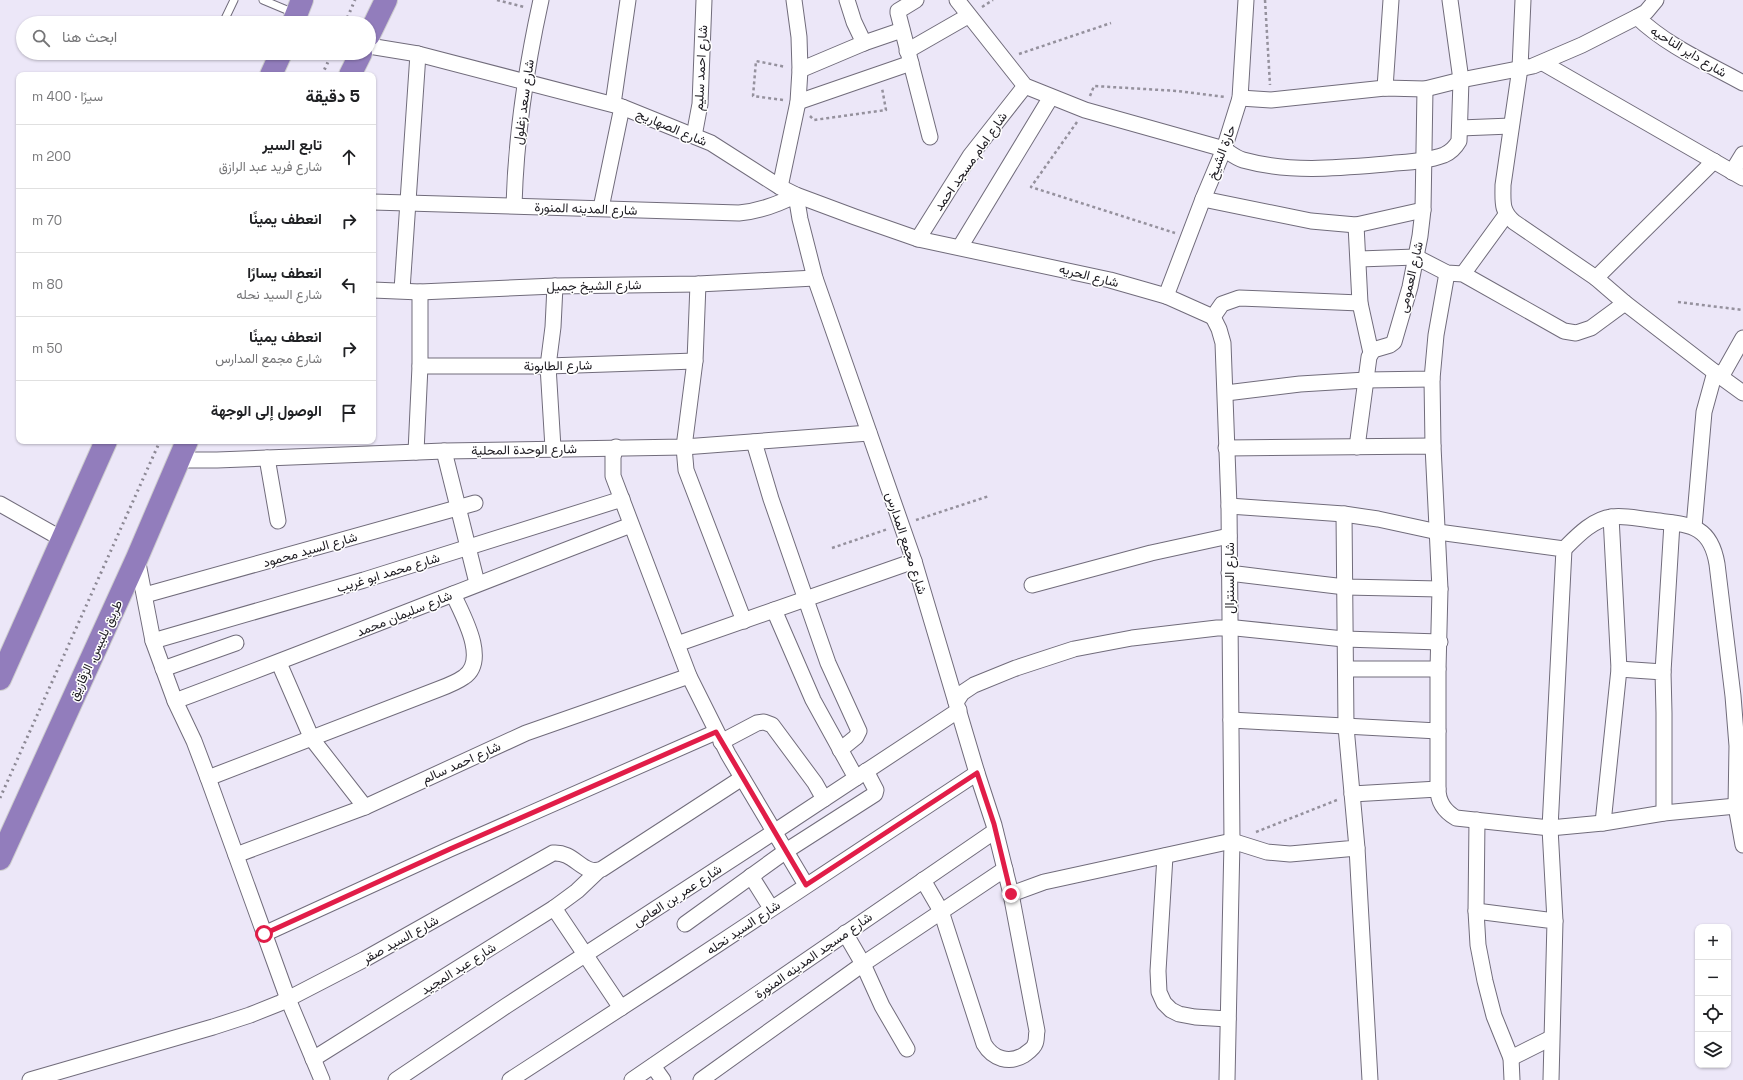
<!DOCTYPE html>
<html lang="ar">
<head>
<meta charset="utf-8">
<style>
	body { margin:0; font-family:"Space Grotesk",Vazirmatn,sans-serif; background:#f2f2f2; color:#202124; direction:rtl }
	.controls { position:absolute; right:12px; bottom:12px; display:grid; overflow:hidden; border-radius:8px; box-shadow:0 1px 3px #0004 }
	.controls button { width:36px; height:36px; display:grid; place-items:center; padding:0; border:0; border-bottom:1px solid #e0e0e0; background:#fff; color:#202124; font:20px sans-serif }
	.stop { position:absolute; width:12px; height:12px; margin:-9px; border:3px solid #e11d48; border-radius:50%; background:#fff }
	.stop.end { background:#e11d48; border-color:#fff; box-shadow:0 1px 4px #0008 }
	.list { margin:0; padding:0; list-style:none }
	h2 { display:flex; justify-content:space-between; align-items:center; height:52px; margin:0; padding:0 16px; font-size:17px }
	h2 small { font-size:13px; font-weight:400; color:#757577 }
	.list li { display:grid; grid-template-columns:26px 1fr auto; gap:12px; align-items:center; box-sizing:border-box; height:64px; padding:0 16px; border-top:1px solid #e0e0e0 }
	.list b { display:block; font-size:15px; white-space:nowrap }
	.list p { margin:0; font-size:13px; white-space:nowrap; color:#757577 }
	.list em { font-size:13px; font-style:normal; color:#757577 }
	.icon { flex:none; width:22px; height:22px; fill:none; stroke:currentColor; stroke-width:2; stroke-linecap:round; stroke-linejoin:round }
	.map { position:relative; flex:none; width:1743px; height:1080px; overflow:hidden; direction:ltr }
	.search { position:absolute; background:#fff; box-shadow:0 1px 3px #0004; left:16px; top:16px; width:360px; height:44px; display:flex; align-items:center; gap:10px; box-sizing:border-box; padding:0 14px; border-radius:22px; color:#757577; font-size:15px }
	.panel { position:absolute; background:#fff; box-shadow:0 1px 3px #0004; left:16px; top:72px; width:360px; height:372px; border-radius:8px; direction:rtl }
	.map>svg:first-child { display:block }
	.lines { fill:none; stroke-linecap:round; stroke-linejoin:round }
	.lane-casing { stroke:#716c7b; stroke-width:9 }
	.street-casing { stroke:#716c7b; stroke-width:17 }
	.highway-casing { stroke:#cdcdce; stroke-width:24 }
	.path { stroke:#95919d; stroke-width:2.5; stroke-dasharray:3 3; stroke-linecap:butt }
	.lane { stroke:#fff; stroke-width:7 }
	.street { stroke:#fff; stroke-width:15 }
	.highway { stroke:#927dbc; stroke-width:22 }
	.rail { stroke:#8c8894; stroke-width:3; stroke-dasharray:2 4; stroke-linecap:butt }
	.route { stroke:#e11d48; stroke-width:5 }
	.labels { text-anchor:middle; stroke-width:3; stroke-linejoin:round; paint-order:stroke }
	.street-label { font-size:13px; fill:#1c1a20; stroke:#fff }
</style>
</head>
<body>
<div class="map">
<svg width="1743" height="1080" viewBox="0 0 1743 1080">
	<rect width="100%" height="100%" fill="#ece7f8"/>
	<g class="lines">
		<g class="lane-casing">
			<g id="lane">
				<polyline points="263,0 294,13"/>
				<polyline points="223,23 234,0"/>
			</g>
		</g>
		<g class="street-casing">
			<g id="street">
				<polyline points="847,0 854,22 864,43"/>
				<polyline points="916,0 898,11 898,13 930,137"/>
				<path d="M957,0L1025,86L1085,110L1224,149C1230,153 1236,158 1243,160C1290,173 1339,168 1386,164C1405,162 1425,162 1444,155C1451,152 1455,148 1459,141L1461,80L1450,0"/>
				<path d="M1523,0L1520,68L1503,185C1503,202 1501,211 1514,222L1596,278"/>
				<path d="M1637,17C1667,46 1707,63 1743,83"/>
				<polyline points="369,46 418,54 622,107 711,143 780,187 796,195 855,217 918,239 1110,280 1166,296 1213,317"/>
				<polyline points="907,51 968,16"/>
				<polyline points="1543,63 1743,178"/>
				<polyline points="800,70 864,43 902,30"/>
				<polyline points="1385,88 1391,0"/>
				<polyline points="1240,98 1271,100 1385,88 1425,89 1461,80 1533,66 1582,45 1637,17 1646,12 1656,0"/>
				<polyline points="798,102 911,63"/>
				<polyline points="613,104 628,0"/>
				<polyline points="1460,128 1511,126"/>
				<polyline points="694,136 700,104 704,0"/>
				<polyline points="1714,161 1596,278 1625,303 1721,377 1743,338"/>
				<polyline points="1732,172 1743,154"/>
				<polyline points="780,187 798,102 800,70 799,37 794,0"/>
				<polyline points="1203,199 1311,221 1356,225 1423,210"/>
				<path d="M373,202L739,213C760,211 777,205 796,195L800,219L815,278L914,561L977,773L994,825L1011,894L1037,1031C1036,1035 1037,1040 1035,1044C1034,1048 1028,1052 1024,1055C1009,1064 993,1059 984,1044L941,911L923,880"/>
				<path d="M514,205C516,135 526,68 541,0"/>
				<polyline points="601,208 622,107"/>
				<polyline points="1356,225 1360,303 1371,353"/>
				<polyline points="918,239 970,156 1025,86"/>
				<polyline points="960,247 1051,97"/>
				<polyline points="1359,259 1416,257 1447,273 1463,274 1564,331 1576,333 1591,328 1625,303"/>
				<polyline points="1463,274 1506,215"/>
				<polyline points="698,284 695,361 684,447 686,470 744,621"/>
				<polyline points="373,290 420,292 555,286 698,284 815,278"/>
				<polyline points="402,290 418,54"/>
				<polyline points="1166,296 1203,199 1224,149 1240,98 1246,0"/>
				<polyline points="1213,317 1219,329 1223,343 1229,506 1232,841 1227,1080"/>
				<polyline points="1213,317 1222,304 1239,298 1360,303"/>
				<polyline points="420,366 548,366 695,361"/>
				<polyline points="1721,377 1743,393"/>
				<polyline points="1432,379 1433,446"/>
				<polyline points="1226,393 1300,384 1366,380 1432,379 1436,335 1447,273"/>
				<polyline points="754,442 771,499 828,663 859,731 856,737 840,750"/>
				<polyline points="616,447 613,457 613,476 689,676 728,754 806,885"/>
				<polyline points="1357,447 1369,357 1373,350 1390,345 1394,342 1410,287 1420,236 1423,210 1425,89"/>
				<polyline points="553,448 548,366 553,327 555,286"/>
				<polyline points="1226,448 1433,446 1440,589 1438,669 1346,669"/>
				<polyline points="444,451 477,583"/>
				<polyline points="416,452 420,366 420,292"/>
				<polyline points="267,458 278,521"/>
				<polyline points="179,460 217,460 444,451 684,447 869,433"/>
				<polyline points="0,504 62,539"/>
				<polyline points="1229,506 1344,514 1378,519 1438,532 1564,549 1550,828 1555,921"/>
				<polyline points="1694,527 1704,412 1715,372"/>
				<path d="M1564,549C1577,536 1593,519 1612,517C1624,515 1639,519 1651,520C1686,525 1710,522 1717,564L1733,696L1737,746L1736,806L1743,845"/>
				<polyline points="137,558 153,641 175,701 194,741 208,778 288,999 322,1080"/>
				<polyline points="1229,573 1345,587 1440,589"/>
				<polyline points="1032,585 1151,553 1229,536"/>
				<polyline points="145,595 475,503"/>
				<polyline points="774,610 813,700 856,778"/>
				<polyline points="153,641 364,580 622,499"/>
				<polyline points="677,644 914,561"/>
				<polyline points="279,663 312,739 365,807"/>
				<polyline points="163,669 236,643"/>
				<polyline points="1619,669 1663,672 1664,713 1664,813"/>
				<polyline points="1663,672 1672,523"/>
				<path d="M175,701C328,644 479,583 631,525"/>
				<polyline points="956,702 962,693 974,685 1016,668 1074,649 1132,638 1217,628 1236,628 1344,639 1440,642"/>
				<polyline points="1231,720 1438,731 1438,669"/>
				<polyline points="721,742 757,723 764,722 772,725 815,783 824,799"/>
				<path d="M208,778L439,689C447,686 457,682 464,677C489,660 462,614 453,594"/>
				<polyline points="1438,789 1438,731"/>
				<path d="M1352,794L1438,789C1438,802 1444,811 1456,818L1550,828L1603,823L1664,813L1736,806"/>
				<polyline points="1477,820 1476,911 1478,945 1485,981 1494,1016 1511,1058 1512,1080"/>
				<polyline points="1603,823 1619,669 1611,517"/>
				<polyline points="1357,848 1370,1080"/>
				<polyline points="236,855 365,807 526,733 689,676"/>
				<polyline points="1165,856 1158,971 1159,992 1164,1003 1171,1010 1179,1014 1195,1017 1228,1019"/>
				<polyline points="751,876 771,908"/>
				<polyline points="1011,894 1044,882 1232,841 1267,852 1290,854 1357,848 1346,727 1344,514"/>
				<polyline points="554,908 621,1008"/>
				<polyline points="1476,911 1555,921 1551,1080"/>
				<polyline points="685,924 786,851 875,794 876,790 866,771"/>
				<polyline points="845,933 863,964 882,1006 907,1049"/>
				<polyline points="264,934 450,849 716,732"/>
				<polyline points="1511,1058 1551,1038"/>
				<polyline points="313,1059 554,908 577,891 598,871"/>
				<polyline points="653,1066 663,1080"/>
				<path d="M30,1080L213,1027L250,1015L280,1003L365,959L553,853C575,851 583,877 602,869L742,778"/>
				<polyline points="396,1080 506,1006 774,832 959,710"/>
				<polyline points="510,1080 670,976 977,773"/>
				<polyline points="632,1080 995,831"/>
				<polyline points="701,1080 863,964 1005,869"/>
			</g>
		</g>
		<g class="highway-casing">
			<g id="highway">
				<polyline points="293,23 302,0"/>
				<polyline points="369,35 386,0"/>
				<polyline points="271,75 281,53"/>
				<polyline points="350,75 361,53"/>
				<polyline points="0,679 106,441"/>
				<polyline points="0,859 137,558 187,441"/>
			</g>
		</g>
		<g class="path">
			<polyline points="497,0 524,7"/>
			<polyline points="1265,0 1270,85"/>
			<polyline points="982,7 993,0"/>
			<polyline points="1019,54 1111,23"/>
			<polyline points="1090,96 1094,86 1178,91 1225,97"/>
			<polyline points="783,100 753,96 756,61 786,67"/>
			<polyline points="810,116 814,120 886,110 882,88"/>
			<polyline points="1077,122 1031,187 1175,233"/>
			<polyline points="1678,302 1743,310"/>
			<polyline points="916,520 989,496"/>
			<polyline points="832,548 888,529"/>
			<polyline points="1256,832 1337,800"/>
		</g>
		<use href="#lane" class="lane"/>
		<use href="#street" class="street"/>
		<use href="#highway" class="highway"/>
		<g class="rail">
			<polyline points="345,23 355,0"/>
			<polyline points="322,75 332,53"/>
			<polyline points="0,798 160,441"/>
		</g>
	</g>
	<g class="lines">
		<polyline class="route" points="264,934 450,849 716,732 806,885 977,773 994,824 1011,894"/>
	</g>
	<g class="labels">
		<g class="street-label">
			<text transform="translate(1689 51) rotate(31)" y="5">شارع داير الناحيه</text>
			<text transform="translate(700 68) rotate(-87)" y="5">شارع احمد سليم</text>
			<text transform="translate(523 102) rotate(-82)" y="5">شارع سعد زغلول</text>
			<text transform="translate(672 127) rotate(23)" y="5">شارع الصهاريج</text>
			<text transform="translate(1221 152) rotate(-69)" y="5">حارة الشيخ</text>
			<text transform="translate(970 161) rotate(-55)" y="5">شارع امام مسجد احمد</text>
			<text transform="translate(586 208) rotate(2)" y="5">شارع المدينه المنورة</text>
			<text transform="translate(1089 275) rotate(14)" y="5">شارع الحريه</text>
			<text transform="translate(1410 277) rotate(-77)" y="5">شارع العمومى</text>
			<text transform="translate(594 285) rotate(-1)" y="5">شارع الشيخ جميل</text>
			<text transform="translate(558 365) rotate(-1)" y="5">شارع الطابونة</text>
			<text transform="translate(524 449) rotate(-1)" y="5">شارع الوحدة المحلية</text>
			<text transform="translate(907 543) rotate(72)" y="5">شارع مجمع المدارس</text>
			<text transform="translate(310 549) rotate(-16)" y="5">شارع السيد محمود</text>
			<text transform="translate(388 572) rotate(-17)" y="5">شارع محمد ابو غريب</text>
			<text transform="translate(1229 578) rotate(-90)" y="5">شارع السنترال</text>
			<text transform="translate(404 613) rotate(-22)" y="5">شارع سليمان محمد</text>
			<text transform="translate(95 650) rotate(-65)" y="5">طريق بلبيس, الزقازيق</text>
			<text transform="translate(461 762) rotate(-24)" y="5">شارع احمد سالم</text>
			<text transform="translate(677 895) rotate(-33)" y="5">شارع عمر بن العاص</text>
			<text transform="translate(743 927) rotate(-34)" y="5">شارع السيد نحله</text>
			<text transform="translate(400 939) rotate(-29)" y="5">شارع السيد صقر</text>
			<text transform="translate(813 955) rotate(-35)" y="5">شارع مسجد المدينه المنورة</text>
			<text transform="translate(458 968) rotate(-32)" y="5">شارع عبد المجيد</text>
		</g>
	</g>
</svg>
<div class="controls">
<button>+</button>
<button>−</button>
<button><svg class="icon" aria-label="locate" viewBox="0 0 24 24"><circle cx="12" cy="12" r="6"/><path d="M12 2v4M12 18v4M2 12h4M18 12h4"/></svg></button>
<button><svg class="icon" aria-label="layers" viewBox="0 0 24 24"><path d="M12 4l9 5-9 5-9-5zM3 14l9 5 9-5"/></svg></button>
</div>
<div class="stop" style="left:264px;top:934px"></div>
<div class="stop end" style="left:1011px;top:894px"></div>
<div class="search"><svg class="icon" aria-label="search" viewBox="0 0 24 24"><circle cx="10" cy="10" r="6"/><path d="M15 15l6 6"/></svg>ابحث هنا</div>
<section class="panel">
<h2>5 دقيقة<small>سيرًا · 400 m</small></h2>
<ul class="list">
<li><svg class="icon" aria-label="ahead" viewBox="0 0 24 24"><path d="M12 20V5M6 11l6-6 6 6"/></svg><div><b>تابع السير</b><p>شارع فريد عبد الرازق</p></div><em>200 m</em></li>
<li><svg class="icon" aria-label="right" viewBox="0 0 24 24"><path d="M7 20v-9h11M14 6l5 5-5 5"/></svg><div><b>انعطف يمينًا</b></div><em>70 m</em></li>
<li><svg class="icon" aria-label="left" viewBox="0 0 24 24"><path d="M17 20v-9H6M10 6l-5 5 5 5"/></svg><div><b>انعطف يسارًا</b><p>شارع السيد نحله</p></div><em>80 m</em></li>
<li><svg class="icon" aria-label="right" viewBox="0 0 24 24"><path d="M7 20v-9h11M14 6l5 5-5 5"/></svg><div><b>انعطف يمينًا</b><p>شارع مجمع المدارس</p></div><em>50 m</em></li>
<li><svg class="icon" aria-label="arrive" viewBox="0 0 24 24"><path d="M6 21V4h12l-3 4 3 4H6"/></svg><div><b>الوصول إلى الوجهة</b></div></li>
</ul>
</section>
</div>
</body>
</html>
